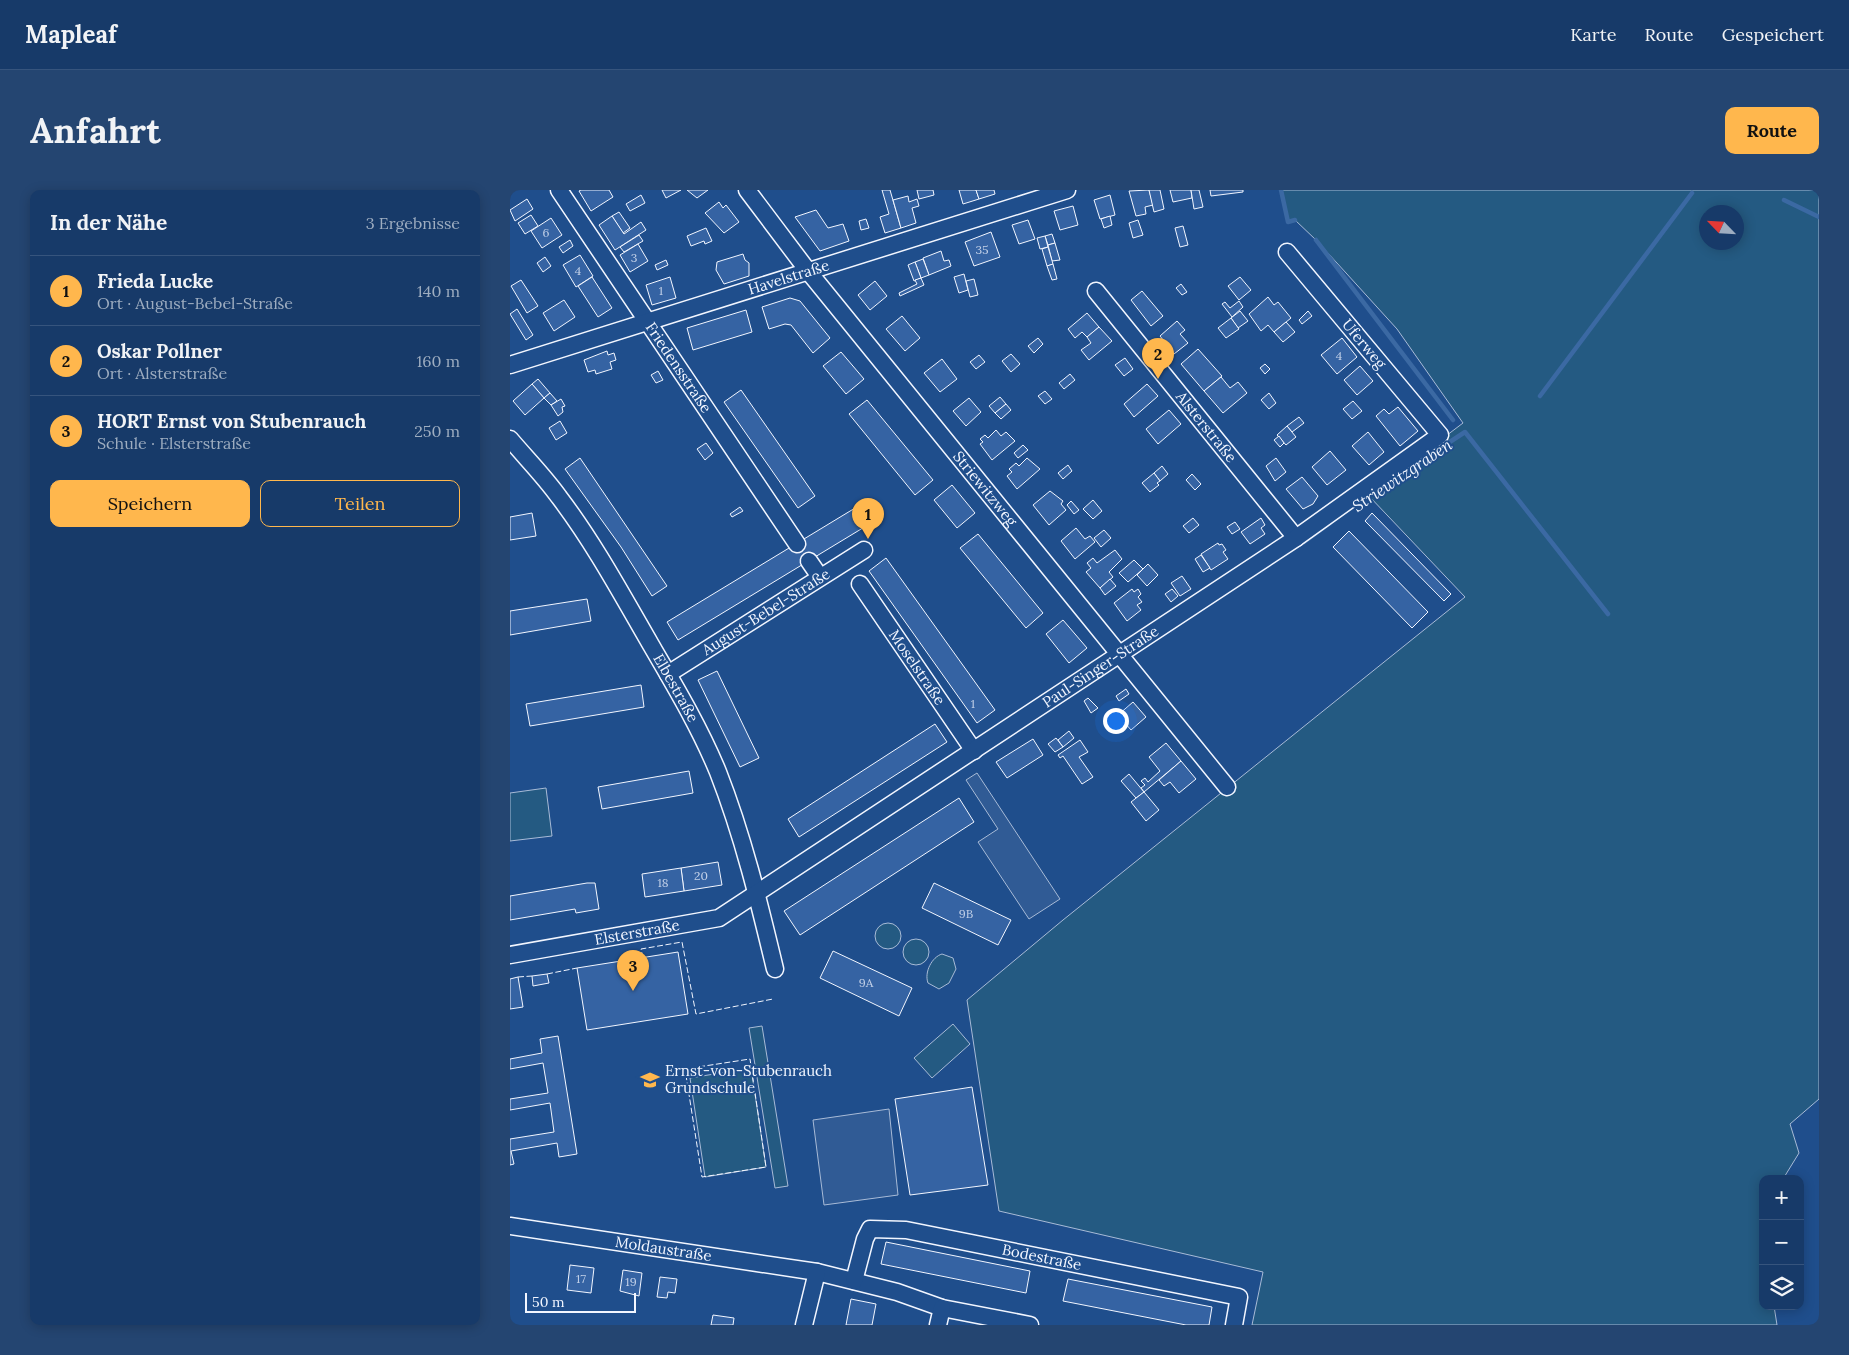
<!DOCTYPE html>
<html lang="de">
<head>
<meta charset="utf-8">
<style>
	body { margin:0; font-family:Lora,serif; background:#244571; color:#f1f3f6 }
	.controls { position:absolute; right:15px; bottom:15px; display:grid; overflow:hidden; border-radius:10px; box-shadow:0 2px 12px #0003 }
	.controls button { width:45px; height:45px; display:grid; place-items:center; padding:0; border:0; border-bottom:1px solid #36547d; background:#173a69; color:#f1f3f6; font:25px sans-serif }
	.compass { position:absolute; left:1189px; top:15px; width:45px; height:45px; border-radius:50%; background:#173a69; box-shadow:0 2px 12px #0003; rotate:295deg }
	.scale { position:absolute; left:15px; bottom:12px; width:111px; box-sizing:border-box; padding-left:5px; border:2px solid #f2f6ff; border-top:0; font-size:14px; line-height:18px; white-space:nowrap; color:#f2f6ff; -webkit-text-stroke:4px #1f4e8c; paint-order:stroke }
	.you { position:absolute; left:605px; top:530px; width:18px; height:18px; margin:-12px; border:4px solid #fff; border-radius:50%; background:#1a73e8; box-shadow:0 0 0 8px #1a73e833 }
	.badge { display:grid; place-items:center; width:32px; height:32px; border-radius:50%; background:#ffb74d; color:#111; font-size:16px; font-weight:700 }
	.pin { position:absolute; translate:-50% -41px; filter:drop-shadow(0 1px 2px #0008) }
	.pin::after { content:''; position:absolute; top:26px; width:18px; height:15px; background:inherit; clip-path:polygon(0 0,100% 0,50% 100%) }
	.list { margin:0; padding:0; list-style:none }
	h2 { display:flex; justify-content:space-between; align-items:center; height:65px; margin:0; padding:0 20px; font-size:21px }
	h2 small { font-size:16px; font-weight:400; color:#9eadc0 }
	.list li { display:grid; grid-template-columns:32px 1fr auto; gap:15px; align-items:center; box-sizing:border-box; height:70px; padding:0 20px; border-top:1px solid #36547d }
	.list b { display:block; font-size:19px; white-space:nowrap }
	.list p { margin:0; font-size:16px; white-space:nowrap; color:#9eadc0 }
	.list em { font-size:16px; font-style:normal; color:#9eadc0 }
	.actions { display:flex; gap:10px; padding:15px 20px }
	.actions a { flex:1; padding:11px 0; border:1px solid #ffb74d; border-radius:10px; text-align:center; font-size:18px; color:#ffb74d }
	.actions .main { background:#ffb74d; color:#111 }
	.icon { flex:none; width:28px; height:28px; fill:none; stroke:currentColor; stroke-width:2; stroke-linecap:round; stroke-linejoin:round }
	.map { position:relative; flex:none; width:1309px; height:1135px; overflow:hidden; border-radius:10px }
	header { display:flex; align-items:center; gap:30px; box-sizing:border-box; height:70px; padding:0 25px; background:#173a69; border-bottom:1px solid #36547d }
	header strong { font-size:24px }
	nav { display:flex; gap:28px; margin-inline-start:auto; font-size:18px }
	.intro { display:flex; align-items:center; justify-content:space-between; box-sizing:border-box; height:120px; padding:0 30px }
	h1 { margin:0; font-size:35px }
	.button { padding:12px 22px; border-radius:10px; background:#ffb74d; color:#111; font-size:18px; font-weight:700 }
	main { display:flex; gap:30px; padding:0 30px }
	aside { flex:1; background:#173a69; border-radius:10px; box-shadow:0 2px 12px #0003 }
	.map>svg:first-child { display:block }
	.green { fill:#245a82; stroke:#a8bbd7; fill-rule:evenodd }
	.parking { fill:#305b95; stroke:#a8bbd7 }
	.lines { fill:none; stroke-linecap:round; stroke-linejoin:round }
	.stream { stroke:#3b69a3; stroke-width:4.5 }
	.building { fill:#3563a3; stroke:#f2f6ff }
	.minor-casing { stroke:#f2f6ff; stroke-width:19 }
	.minor { stroke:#1f4e8c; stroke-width:16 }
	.fence { stroke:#f2f6ff; stroke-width:1; stroke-dasharray:6 2.5; stroke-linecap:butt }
	.labels { text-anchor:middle; stroke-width:4; stroke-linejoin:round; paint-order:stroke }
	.number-label { font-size:12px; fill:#c3d1e8 }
	.street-label { font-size:15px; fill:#f2f6ff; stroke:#1f4e8c }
	.poi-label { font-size:15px; fill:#f2f6ff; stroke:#1f4e8c; text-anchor:start }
	.water-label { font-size:16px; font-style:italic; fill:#f2f6ff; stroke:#1f4e8c }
</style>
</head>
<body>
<header>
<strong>Mapleaf</strong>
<nav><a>Karte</a><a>Route</a><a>Gespeichert</a></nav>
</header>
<div class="intro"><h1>Anfahrt</h1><a class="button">Route</a></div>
<main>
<aside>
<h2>In der Nähe<small>3 Ergebnisse</small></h2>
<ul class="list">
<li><span class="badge">1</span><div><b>Frieda Lucke</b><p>Ort · August-Bebel-Straße</p></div><em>140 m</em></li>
<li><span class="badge">2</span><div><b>Oskar Pollner</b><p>Ort · Alsterstraße</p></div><em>160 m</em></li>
<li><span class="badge">3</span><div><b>HORT Ernst von Stubenrauch</b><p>Schule · Elsterstraße</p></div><em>250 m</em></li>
</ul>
<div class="actions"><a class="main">Speichern</a><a>Teilen</a></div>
</aside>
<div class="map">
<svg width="1309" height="1135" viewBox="0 0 1309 1135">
	<rect width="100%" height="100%" fill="#1f4e8c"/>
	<g class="green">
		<path d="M771,0H1309V909L1280,934L1289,963L1273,989H1253V1116H1264L1267,1135H742L753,1082L489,1021L457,810L553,730L955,407L858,305L953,233L887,139L806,50L785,30L778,32ZM1196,22H1226V52H1196Z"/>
		<polygon points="36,598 42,646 0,651 0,603"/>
		<circle cx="378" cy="746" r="13"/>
		<circle cx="406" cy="762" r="13"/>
		<path d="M432,764L443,768L446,779L439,793L429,799L418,793C414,782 422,767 432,764Z"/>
		<polygon points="443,834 460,854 422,888 404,868"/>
		<polygon points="252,836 278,996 265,998 239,838"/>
		<polygon points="241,878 256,977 195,987 180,888"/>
	</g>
	<g class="parking">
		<polygon points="467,583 550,709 519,729 468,652 488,639 456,590"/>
		<polygon points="379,919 388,1005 314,1015 303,930"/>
	</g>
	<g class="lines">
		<g class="stream">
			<polyline points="771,0 778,32 785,30"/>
			<polyline points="1274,10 1309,27"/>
			<polyline points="806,50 943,230"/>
			<polyline points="1030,206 1182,3"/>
			<polyline points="871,297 955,242 1098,424"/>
			<polyline points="794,352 820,333"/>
		</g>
	</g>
	<g class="building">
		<polygon points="71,0 99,0 103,7 81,21 69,1"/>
		<polygon points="152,0 171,0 156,8"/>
		<polygon points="177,0 198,0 187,8"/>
		<polygon points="372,0 380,0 391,38 375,43 370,27 379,24"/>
		<polygon points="407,0 423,0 424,5 409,9"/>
		<polygon points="449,0 466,0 469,9 453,14"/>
		<polygon points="466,0 484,0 485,4 469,9"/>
		<polygon points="639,0 643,15 635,17 636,24 626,26 619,1"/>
		<polygon points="639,0 650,0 654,19 644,22"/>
		<polygon points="660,0 681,0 682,8 663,12"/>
		<polygon points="681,0 689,0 693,17 684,19"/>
		<polygon points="700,0 733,0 733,2 701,6"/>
		<polygon points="131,5 135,13 120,21 116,14"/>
		<polygon points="600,5 605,25 590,29 584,10"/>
		<polygon points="398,6 399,12 407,9 409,16 402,18 406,33 391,38 383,10"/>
		<polygon points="17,9 23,19 5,31 0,20"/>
		<polygon points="209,12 213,18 216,15 229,32 214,43 195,23"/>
		<polygon points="563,16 568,35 550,40 544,21"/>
		<polygon points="306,20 318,38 333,34 339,51 310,61 285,27"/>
		<polygon points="109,22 120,38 113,43 102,26"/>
		<polygon points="21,25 28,36 15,44 8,33"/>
		<polygon points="102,26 114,44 131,32 136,40 105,60 89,35"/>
		<polygon points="600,26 602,35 594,38 591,29"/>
		<polygon points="41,28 52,45 32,58 21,41"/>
		<polygon points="356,29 359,38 351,40 349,31"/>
		<polygon points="518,30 525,49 509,54 502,35"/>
		<polygon points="628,30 633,45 623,48 619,33"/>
		<polygon points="673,36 678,55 670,57 665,38"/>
		<polygon points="196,38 202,51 195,54 194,51 181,56 177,46"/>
		<polygon points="481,42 490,67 464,76 455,52"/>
		<polygon points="542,44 545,53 538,55 535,46"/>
		<polygon points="129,45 133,51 114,62 110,57"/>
		<polygon points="535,46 538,57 530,59 527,48"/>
		<polygon points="60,50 63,56 53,63 49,57"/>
		<polygon points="545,53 550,70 542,71 538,55"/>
		<polygon points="128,54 138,71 120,82 110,65"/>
		<polygon points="538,57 543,74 537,76 532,59"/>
		<polygon points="431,61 434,71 439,70 441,76 419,85 413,68"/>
		<polygon points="233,64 235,70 239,73 239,86 214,94 206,80 207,72"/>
		<polygon points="70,65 83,86 66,97 53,75"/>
		<polygon points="35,67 41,76 33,82 27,73"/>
		<polygon points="413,69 419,85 411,88 405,72"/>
		<polygon points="156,70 158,75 147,80 145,75"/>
		<polygon points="405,72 411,88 404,91 398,75"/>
		<polygon points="543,74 547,89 542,90 537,76"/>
		<polygon points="454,84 458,100 449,103 444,87"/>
		<polygon points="82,87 102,118 88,127 68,96"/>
		<polygon points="160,87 166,108 142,115 136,95"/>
		<polygon points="730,87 741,100 729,110 718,96"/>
		<polygon points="411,88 414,95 390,106 389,103 407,94 405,90"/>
		<polygon points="464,89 468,105 460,107 456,91"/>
		<polygon points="11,90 28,116 17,123 1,96"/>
		<polygon points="365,91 377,106 360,120 348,105"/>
		<polygon points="671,94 677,102 672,105 666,98"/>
		<polygon points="632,101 653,126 641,136 621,110"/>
		<polygon points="758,107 764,115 768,112 781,128 764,142 758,135 751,141 739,124"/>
		<polygon points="280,108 290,111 320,148 303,163 281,135 275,134 259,139 252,117"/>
		<polygon points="54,110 65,127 44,141 33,123"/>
		<polygon points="729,111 733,117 722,127 712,114 715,112 720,118"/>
		<polygon points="7,119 23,145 16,150 0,124"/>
		<polygon points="236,120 242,142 183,160 177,138"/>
		<polygon points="730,121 738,131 728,138 721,128"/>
		<polygon points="798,121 802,126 792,134 789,130"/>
		<polygon points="577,123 589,137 577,147 572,142 565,148 558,139"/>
		<polygon points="392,126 410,148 395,161 376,139"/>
		<polygon points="721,128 729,139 716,148 708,138"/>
		<polygon points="667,131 675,140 670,144 678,153 664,164 650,146"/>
		<polygon points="776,132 785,142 773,152 764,142"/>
		<polygon points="589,137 602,151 579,170 571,160 581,153 577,147"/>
		<polygon points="528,148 533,154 524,163 518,156"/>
		<polygon points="832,148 847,167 827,184 811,165"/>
		<polygon points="688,159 712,186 694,201 671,174"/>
		<polygon points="97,161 98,165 104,163 106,170 100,172 102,179 86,184 85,180 78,182 74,170"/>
		<polygon points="331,162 354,189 336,204 313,176"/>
		<polygon points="501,164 510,174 501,182 492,171"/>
		<polygon points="469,165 475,172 466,179 460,172"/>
		<polygon points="615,168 623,179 614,186 605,175"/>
		<polygon points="432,169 447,189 430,202 414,183"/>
		<polygon points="755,174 760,179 755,184 750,178"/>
		<polygon points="850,176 863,191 847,205 834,190"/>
		<polygon points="148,181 153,190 146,193 141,185"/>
		<polygon points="560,184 565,190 554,199 549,193"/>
		<polygon points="711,187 720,198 728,192 737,203 713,223 694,201"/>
		<polygon points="28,189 40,203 34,208 22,194"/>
		<polygon points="22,194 34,208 15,225 3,211"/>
		<polygon points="637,194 648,206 624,227 614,214"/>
		<polygon points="231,200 305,306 288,318 214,212"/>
		<polygon points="535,201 542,209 535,214 528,206"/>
		<polygon points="40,203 47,211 41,215 34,208"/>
		<polygon points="759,203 766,213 759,219 751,210"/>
		<polygon points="490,207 496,214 485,223 479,216"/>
		<polygon points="459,208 471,222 456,236 443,221"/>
		<polygon points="51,209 55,216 52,217 53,222 48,226 41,215"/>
		<polygon points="357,210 423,290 405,305 339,224"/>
		<polygon points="843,211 852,221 842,229 833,219"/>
		<polygon points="496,214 501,220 491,229 485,223"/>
		<polygon points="888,217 908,241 890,256 866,226 874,219 879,224"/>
		<polygon points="659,220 671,234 648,254 636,239"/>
		<polygon points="789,227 794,233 782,242 777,236"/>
		<polygon points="50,231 57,243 46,250 39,238"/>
		<polygon points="777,236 786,247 776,255 767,245"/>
		<polygon points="486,240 491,246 496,242 505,251 482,270 470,254 473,252 470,249 475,245 478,248"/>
		<polygon points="858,242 874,262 859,275 842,256"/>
		<polygon points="769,246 774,253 770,257 764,250"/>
		<polygon points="196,253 203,263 195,270 187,259"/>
		<polygon points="513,255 518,260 508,268 504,263"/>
		<polygon points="820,261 836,280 817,295 802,277"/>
		<polygon points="70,268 157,396 142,406 111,357 55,279"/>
		<polygon points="517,268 530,279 507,299 497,286 502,282 499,279 506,273 509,276"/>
		<polygon points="766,268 776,282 765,291 756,276"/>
		<polygon points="558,275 562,281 553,289 548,283"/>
		<polygon points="652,276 658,284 650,291 644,283"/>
		<polygon points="644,283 650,291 647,293 649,295 640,302 632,293"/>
		<polygon points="682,284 691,294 685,300 676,290"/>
		<polygon points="792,287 808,306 803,314 793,319 776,299"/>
		<polygon points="442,295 465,323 447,338 424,310"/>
		<polygon points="540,301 553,311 551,314 556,320 539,335 523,315"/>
		<polygon points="583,310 592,321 583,329 573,319"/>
		<polygon points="561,311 569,320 564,324 557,315"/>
		<polygon points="355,312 366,330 168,450 157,432"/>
		<polygon points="230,317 233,321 222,327 220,324"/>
		<polygon points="22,323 26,346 0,350 0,327"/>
		<polygon points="862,323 941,404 934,411 855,331"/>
		<polygon points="683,328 689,335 679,343 673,336"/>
		<polygon points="751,328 755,335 751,338 755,344 740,354 731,342"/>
		<polygon points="725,332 730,339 722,344 717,337"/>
		<polygon points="566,338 575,349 580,346 585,352 565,369 551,351"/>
		<polygon points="594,340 601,348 591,357 584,348"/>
		<polygon points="839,341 918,422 902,438 823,357"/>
		<polygon points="468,344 533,423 516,438 450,358"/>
		<polygon points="708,353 709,355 712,354 716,360 713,362 718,369 701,380 691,364"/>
		<polygon points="605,360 612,369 599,382 603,387 590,398 576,382 581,378 577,373 583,368 587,373"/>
		<polygon points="691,365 700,378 693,382 685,369"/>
		<polygon points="376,368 485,520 467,533 359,381"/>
		<polygon points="624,370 633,379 618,392 609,383"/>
		<polygon points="638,374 648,385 637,396 627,385"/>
		<polygon points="672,386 681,399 670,406 661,393"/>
		<polygon points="600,389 606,396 595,405 590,398"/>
		<polygon points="622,399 624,402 628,399 631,404 628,407 632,412 627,415 631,420 617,431 604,413"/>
		<polygon points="662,399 668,406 661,412 655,404"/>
		<polygon points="77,409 81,431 0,445 0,421"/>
		<polygon points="553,430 577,458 559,473 536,444"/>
		<polygon points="207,481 249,568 230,577 188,490"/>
		<polygon points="131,495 134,517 20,536 16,514"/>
		<polygon points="616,499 619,504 609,511 606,506"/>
		<polygon points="578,508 588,518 581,523 574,511"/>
		<polygon points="623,512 636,527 621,540 608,525"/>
		<polygon points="425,534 437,552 289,647 278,629"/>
		<polygon points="559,541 564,548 553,557 548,550"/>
		<polygon points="546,548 553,557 545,562 538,554"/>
		<polygon points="523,549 533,565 497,588 486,572"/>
		<polygon points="570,550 578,562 569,567 583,587 572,594 553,566 550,568 548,565"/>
		<polygon points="656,553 671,571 634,602 631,598 635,595 631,591 635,588 638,592 650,581 639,567"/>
		<polygon points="671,571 686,589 669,603 660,592 654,596 649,590"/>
		<polygon points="179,581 183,603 92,619 88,597"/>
		<polygon points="619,584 634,602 626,608 611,591"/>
		<polygon points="634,602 649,620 636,631 621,612"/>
		<polygon points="449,608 464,632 290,745 274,721"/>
		<polygon points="208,672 212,695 174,701 171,678"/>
		<polygon points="171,678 174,701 135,707 132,684"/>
		<polygon points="77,693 85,693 89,719 66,723 65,719 0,730 0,706"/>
		<polygon points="424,693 501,730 488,755 412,718"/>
		<polygon points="323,761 402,798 389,826 310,788"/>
		<polygon points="168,762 178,824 77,840 67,778"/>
		<polygon points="37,784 39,793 23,796 22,786"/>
		<polygon points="8,787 13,817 0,819 0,789"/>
		<polygon points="48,846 67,964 49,967 47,953 1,961 4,974 0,975 0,949 44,942 40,913 0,920 0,909 38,903 33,873 0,879 0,869 32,863 30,849"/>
		<polygon points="462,897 478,995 400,1005 385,909"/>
		<polygon points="376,1052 520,1081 516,1103 371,1074"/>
		<polygon points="60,1075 84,1078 81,1103 57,1100"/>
		<polygon points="113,1080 132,1083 129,1106 110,1101"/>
		<polygon points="150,1087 167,1089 165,1103 158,1102 157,1108 147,1107"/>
		<polygon points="558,1089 702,1117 699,1135 676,1135 553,1111"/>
		<polygon points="341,1109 366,1114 362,1135 336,1135"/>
		<polygon points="203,1125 224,1128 223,1135 201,1135"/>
	</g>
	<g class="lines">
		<g class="minor-casing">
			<g id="minor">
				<path id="s1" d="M49,0L287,354"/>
				<path id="s2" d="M237,0L298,81L717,597"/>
				<path id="s3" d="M586,101L786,348"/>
				<path id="s4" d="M0,175L557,0"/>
				<path id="s5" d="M0,249C16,268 34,286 49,307C84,353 112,405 141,455C165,496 190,538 208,582C233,646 249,712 265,779"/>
				<polyline points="299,371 310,387"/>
				<path id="s6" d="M350,394L464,561"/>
				<path id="s7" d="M158,484L354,360"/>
				<path id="s8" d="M0,765L209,728L786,348L930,245L777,62"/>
				<path id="s9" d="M0,1036L307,1082L387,1102L432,1118L520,1135"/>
				<path id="s10" d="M344,1091L355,1049L360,1039L396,1040L729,1107L724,1135"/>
				<polyline points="294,1135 307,1082"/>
				<polyline points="428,1135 432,1118"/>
			</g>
		</g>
		<use href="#minor" class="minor"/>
		<g class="fence">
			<polyline points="133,768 131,759 172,752 186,824 263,809"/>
			<polyline points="37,784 67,778"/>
			<polyline points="8,787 22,786"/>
			<polygon points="240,869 256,977 192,987 175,879"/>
		</g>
	</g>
	<defs>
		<g id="school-bare" transform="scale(1.5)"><path d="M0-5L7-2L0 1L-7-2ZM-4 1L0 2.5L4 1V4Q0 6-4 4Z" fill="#ffb74d" stroke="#1f4e8c" stroke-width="2.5" paint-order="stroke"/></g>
	</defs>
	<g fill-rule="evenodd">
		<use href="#school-bare" x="140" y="890"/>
	</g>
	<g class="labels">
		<g class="number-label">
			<text x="36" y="47">6</text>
			<text x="472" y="64">35</text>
			<text x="124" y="72">3</text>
			<text x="68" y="85">4</text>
			<text x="151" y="105">1</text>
			<text x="829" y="170">4</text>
			<text x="463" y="518">1</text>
			<text x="191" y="690">20</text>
			<text x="153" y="697">18</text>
			<text x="456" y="728">9B</text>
			<text x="356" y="797">9A</text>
			<text x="71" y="1093">17</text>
			<text x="121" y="1096">19</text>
		</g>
		<g class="street-label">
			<text dy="5" stroke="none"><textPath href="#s4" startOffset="292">Havelstraße</textPath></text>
			<text transform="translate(854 154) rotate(50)" y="5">Uferweg</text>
			<text dy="5" stroke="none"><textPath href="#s1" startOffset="214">Friedensstraße</textPath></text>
			<text dy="5" stroke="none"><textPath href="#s3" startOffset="175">Alsterstraße</textPath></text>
			<text dy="5" stroke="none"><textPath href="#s2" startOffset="382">Striewitzweg</textPath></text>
			<text dy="5" stroke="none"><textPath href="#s7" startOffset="116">August-Bebel-Straße</textPath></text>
			<text dy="5" stroke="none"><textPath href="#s6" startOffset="101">Moselstraße</textPath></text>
			<text dy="5" stroke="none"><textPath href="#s8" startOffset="669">Paul-Singer-Straße</textPath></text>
			<text dy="5" stroke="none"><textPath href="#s5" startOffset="300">Elbestraße</textPath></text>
			<text dy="5" stroke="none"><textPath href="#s8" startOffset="129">Elsterstraße</textPath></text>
			<text dy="5" stroke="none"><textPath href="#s9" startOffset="155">Moldaustraße</textPath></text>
			<text dy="5" stroke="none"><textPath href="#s10" startOffset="229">Bodestraße</textPath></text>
		</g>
		<g class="poi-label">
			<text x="155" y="886">Ernst-von-Stubenrauch<tspan x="155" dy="17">Grundschule</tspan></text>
		</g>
		<g class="water-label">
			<text transform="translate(892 285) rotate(-34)" y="6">Striewitzgraben</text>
		</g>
	</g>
</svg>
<div class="controls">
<button>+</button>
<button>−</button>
<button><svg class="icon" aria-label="layers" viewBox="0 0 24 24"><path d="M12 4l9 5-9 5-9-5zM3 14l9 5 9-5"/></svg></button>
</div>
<svg class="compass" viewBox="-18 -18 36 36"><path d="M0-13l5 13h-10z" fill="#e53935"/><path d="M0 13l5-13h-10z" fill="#9eadc0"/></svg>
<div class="scale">50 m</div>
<div class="you"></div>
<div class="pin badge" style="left:358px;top:349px">1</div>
<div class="pin badge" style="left:648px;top:189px">2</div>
<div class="pin badge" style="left:123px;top:801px">3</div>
</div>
</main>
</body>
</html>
